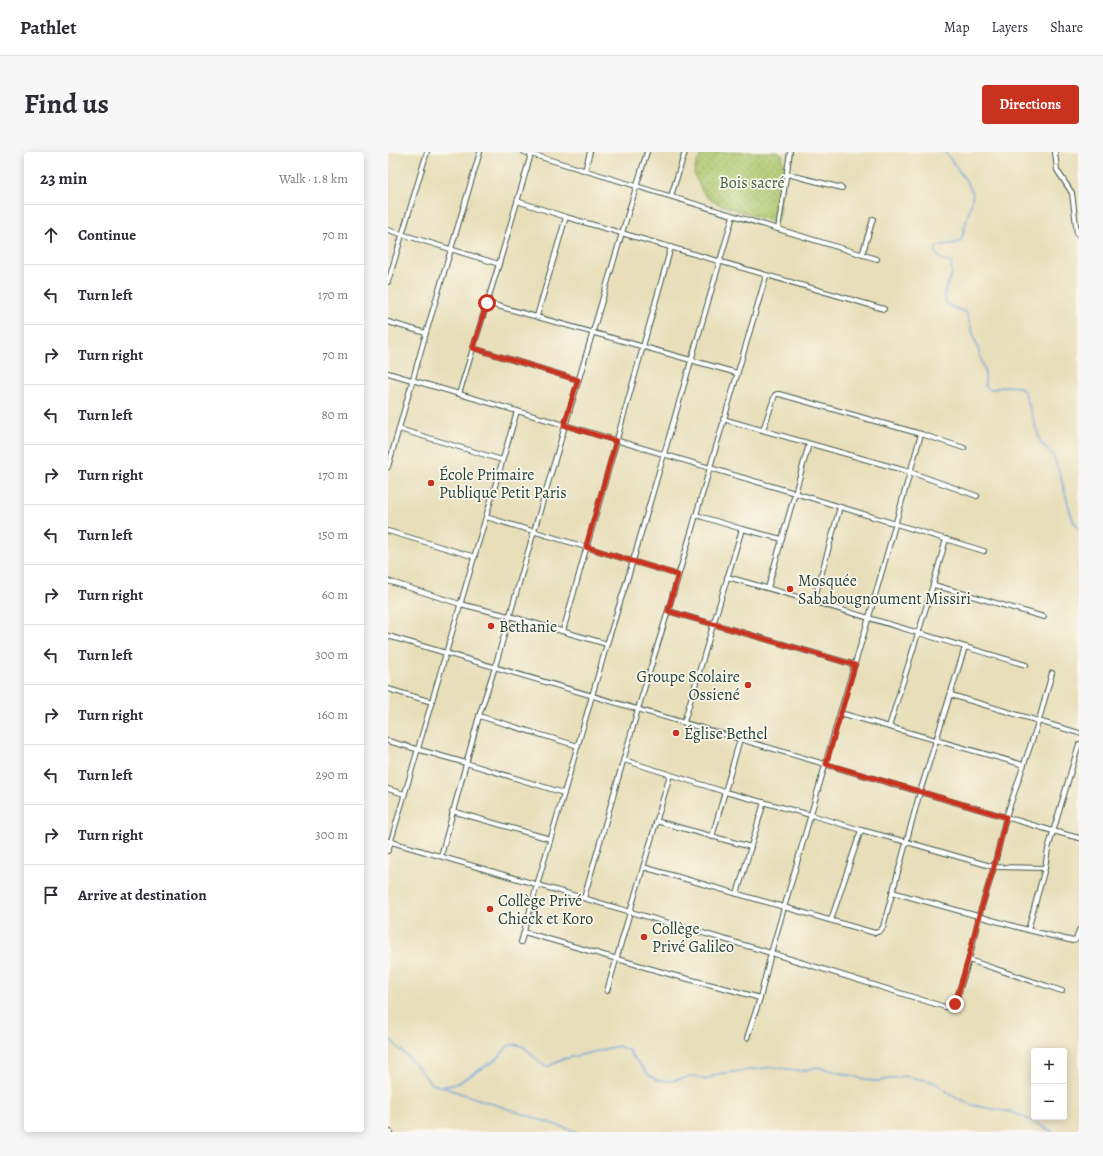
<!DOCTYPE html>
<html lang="en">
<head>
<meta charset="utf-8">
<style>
	body { margin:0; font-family:Alegreya,serif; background:#f7f7f7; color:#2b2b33 }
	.controls { position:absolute; right:12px; bottom:12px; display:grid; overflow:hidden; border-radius:4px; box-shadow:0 2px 10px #0003 }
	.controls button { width:36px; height:36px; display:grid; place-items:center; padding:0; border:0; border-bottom:1px solid #e1e1e2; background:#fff; color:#2b2b33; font:20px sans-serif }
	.stop { position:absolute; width:12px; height:12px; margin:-9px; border:3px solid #c8321e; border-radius:50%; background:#fff }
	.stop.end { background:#c8321e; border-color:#fff; box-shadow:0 1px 4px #0008 }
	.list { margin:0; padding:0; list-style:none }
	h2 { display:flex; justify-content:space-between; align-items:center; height:52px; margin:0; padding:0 16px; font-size:17px }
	h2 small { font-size:13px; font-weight:400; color:#7c7c81 }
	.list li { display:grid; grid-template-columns:26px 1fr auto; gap:12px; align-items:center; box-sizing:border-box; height:60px; padding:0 16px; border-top:1px solid #e1e1e2 }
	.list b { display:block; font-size:15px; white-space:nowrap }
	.list em { font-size:13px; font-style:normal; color:#7c7c81 }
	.icon { flex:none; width:22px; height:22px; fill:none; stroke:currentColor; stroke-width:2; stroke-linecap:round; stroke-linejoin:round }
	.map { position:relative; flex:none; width:691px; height:980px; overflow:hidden; border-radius:4px }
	header { display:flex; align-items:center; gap:24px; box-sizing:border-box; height:56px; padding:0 20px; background:#fff; border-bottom:1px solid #e1e1e2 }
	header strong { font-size:19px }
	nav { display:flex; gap:22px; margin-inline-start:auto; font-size:14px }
	.intro { display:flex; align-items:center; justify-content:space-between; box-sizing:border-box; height:96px; padding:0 24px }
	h1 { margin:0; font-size:28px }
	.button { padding:10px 18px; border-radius:4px; background:#c8321e; color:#fff; font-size:14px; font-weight:700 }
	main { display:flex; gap:24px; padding:0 24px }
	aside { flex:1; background:#fff; border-radius:4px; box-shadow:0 2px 10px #0003 }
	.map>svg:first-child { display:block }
	.park { fill:url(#park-dots); stroke:#668251 }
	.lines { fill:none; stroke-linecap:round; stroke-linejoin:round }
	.stream { stroke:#68a3d9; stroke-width:1.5 }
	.street-casing { stroke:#3d5548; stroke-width:6 }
	.street { stroke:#fff; stroke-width:4 }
	.route { stroke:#c8321e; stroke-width:5 }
	.poi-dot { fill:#c8321e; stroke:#fbf7ec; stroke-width:1.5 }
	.labels { text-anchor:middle; stroke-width:3.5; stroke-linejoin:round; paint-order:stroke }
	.park-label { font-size:16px; fill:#436042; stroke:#fbf7ec }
	.poi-label { font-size:16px; fill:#1f3d34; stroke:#fbf7ec; text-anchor:start }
</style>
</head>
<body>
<header>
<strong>Pathlet</strong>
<nav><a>Map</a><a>Layers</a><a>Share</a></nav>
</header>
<div class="intro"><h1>Find us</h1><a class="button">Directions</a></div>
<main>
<aside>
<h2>23 min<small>Walk · 1.8 km</small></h2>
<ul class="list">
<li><svg class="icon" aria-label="ahead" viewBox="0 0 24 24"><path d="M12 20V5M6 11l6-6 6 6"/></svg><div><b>Continue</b></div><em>70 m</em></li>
<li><svg class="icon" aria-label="left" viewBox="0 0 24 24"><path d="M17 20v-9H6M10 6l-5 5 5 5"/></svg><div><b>Turn left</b></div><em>170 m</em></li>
<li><svg class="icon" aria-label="right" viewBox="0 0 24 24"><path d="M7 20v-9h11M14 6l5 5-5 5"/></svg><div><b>Turn right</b></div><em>70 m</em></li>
<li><svg class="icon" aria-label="left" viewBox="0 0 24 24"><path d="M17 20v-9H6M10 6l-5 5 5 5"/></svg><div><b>Turn left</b></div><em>80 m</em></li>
<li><svg class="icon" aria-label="right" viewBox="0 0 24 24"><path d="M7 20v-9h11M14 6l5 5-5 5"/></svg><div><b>Turn right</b></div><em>170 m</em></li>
<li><svg class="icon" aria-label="left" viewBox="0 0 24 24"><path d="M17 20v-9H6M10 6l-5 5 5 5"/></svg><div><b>Turn left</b></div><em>150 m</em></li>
<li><svg class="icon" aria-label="right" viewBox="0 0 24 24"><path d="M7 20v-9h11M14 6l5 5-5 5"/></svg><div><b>Turn right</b></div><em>60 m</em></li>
<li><svg class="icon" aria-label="left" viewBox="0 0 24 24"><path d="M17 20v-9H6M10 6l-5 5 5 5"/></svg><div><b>Turn left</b></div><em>300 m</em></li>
<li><svg class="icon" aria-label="right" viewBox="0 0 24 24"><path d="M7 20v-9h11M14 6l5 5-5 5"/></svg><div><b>Turn right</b></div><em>160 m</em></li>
<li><svg class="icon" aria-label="left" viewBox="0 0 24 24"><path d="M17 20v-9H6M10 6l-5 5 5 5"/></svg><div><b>Turn left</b></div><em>290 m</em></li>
<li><svg class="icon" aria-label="right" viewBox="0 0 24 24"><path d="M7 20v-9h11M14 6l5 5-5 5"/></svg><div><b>Turn right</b></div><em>300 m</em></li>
<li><svg class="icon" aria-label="arrive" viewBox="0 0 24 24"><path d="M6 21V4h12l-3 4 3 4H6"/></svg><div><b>Arrive at destination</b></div></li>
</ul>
</aside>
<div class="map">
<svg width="691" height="980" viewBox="0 0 691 980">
	<defs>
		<pattern id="park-dots" width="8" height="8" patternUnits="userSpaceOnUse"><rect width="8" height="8" fill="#aec86e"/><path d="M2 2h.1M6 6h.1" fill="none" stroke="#8da45b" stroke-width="1.8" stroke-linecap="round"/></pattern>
	</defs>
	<rect width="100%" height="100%" fill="#fbf7ec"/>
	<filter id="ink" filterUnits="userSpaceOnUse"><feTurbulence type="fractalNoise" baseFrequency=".025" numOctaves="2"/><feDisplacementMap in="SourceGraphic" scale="8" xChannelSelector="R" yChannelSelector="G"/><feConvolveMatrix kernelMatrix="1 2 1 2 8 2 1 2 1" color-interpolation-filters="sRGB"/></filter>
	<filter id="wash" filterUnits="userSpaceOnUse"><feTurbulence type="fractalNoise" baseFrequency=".012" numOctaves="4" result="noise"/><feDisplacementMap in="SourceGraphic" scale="16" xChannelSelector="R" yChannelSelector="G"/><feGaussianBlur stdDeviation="0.9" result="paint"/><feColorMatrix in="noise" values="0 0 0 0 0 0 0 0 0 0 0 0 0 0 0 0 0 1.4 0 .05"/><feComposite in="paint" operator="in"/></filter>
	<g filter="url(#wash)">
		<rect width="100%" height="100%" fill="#e8deb9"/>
		<polygon class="park" points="315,0 392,0 394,2 396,24 390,67 383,69 330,52 320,46 314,39 306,22 308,12"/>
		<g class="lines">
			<g class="stream">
				<path d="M557,0L577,27L585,41L583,52L573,89C566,93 557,92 549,94C545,105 554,107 563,111L564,121L556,141L558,151L566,156L578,160L597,219V234L601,238L618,234L632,235L637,241L653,291L665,303L672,323L685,369L691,376"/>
				<polyline points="0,885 33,919 42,931 189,980"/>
				<path d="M53,935L70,931L109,907L120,894C123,893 128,892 130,893C140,894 148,910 159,915L176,907L230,894L242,899L241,900L259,921L269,928L283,929L307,924L317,928L330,922L385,915L414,919L429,915L485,929H491L516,924L542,929L548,931L562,942L584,953L622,960L634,964L665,980"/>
			</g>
		</g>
	</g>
	<g filter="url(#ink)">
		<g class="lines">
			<g class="street-casing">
				<g id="street">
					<polyline points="136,0 489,107"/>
					<polyline points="667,0 669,18 684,41 689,81 691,85"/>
					<polyline points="197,18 202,0"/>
					<polyline points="399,22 454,36"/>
					<polyline points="283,44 297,0"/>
					<polyline points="129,49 178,65 496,157"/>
					<polyline points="390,77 402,0"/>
					<polyline points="0,78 111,112"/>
					<polyline points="474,103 485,67"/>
					<polyline points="0,130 39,0"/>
					<polyline points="99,151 349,221"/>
					<polyline points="149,164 178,65"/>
					<polyline points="0,170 38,181"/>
					<polyline points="85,196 190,228"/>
					<polyline points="0,221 407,341 596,399"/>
					<polyline points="71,242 111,112 143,2"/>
					<polyline points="335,267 522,320 589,344"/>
					<polyline points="11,277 114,308"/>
					<polyline points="375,278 387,243 389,242 391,242 533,282 576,296"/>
					<polyline points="0,315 38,181 92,0"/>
					<polyline points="308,363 354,377 394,387"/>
					<polyline points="98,365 290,423"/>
					<polyline points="0,379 87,405"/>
					<path d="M339,425C439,452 538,484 638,513"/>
					<polyline points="0,429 72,452 121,464 219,492"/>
					<polyline points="546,433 656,465"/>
					<polyline points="380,436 421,292"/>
					<polyline points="426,449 452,355"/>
					<polyline points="280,459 467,513"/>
					<polyline points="175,479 283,95"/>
					<polyline points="0,484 665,679 691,686"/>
					<polyline points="0,537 44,550"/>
					<polyline points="563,543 691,581"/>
					<polyline points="452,561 636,613"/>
					<polyline points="91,564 190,594"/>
					<polyline points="296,570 354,377"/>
					<path d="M501,575C520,512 541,450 558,387"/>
					<polyline points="0,589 78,611 176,641"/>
					<polyline points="236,608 337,640 423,663 473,678 519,690 606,715 657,716"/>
					<polyline points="0,637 16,642"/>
					<polyline points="64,659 162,687"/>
					<polyline points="268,669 363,695"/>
					<polyline points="324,685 352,587"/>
					<polyline points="0,689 383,801 557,855 563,855 567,852 581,808 591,764 606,715 618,665 651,568 664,521"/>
					<polyline points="0,699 129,259"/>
					<polyline points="53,704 91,564 107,515 146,379 234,81 259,0"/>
					<polyline points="255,715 487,781 492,779 495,775 532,640 577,495"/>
					<polyline points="504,740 640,778 685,789 688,788 691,778"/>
					<polyline points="349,742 376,650"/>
					<polyline points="196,746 250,557 280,459 378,124"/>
					<polyline points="443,768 473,678"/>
					<polyline points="640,778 657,716 660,697 691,592"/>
					<polyline points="136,780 288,824 340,837 372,846"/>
					<polyline points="133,790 149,733 176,641 219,492 245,409 345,64"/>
					<polyline points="581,808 674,839"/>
					<polyline points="219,839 282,623"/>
					<polyline points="359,886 372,846 383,801 452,561 481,465 533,282"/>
					<polyline points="0,979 2,980"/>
				</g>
			</g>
			<use href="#street" class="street"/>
		</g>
	</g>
	<g class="lines" filter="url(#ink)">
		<polyline class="route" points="99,151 85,196 190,228 176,273 228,289 198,395 290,423 280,459 467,513 438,612 618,665 606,715 591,764 580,808 567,852"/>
	</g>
	<g class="poi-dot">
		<circle cx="43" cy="331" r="4"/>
		<circle cx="402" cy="437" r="4"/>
		<circle cx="103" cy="474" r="4"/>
		<circle cx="360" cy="533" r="4"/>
		<circle cx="288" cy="581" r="4"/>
		<circle cx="102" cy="757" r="4"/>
		<circle cx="256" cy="785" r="4"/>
	</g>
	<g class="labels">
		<g class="park-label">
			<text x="364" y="36">Bois sacré</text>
		</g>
		<g class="poi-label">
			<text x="51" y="328">École Primaire<tspan x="51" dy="18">Publique Petit Paris</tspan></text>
			<text x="410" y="434">Mosquée<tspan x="410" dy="18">Sababougnoument Missiri</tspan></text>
			<text x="111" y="480">Bethanie</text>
			<text x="352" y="530" text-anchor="end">Groupe Scolaire<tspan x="352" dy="18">Ossiené</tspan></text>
			<text x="296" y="587">Église Bethel</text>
			<text x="110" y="754">Collège Privé<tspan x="110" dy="18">Chieck et Koro</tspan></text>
			<text x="264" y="782">Collège<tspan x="264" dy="18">Privé Galileo</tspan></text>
		</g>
	</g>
</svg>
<div class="controls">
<button>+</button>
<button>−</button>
</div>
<div class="stop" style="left:99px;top:151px"></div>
<div class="stop end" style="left:567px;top:852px"></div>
</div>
</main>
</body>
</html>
